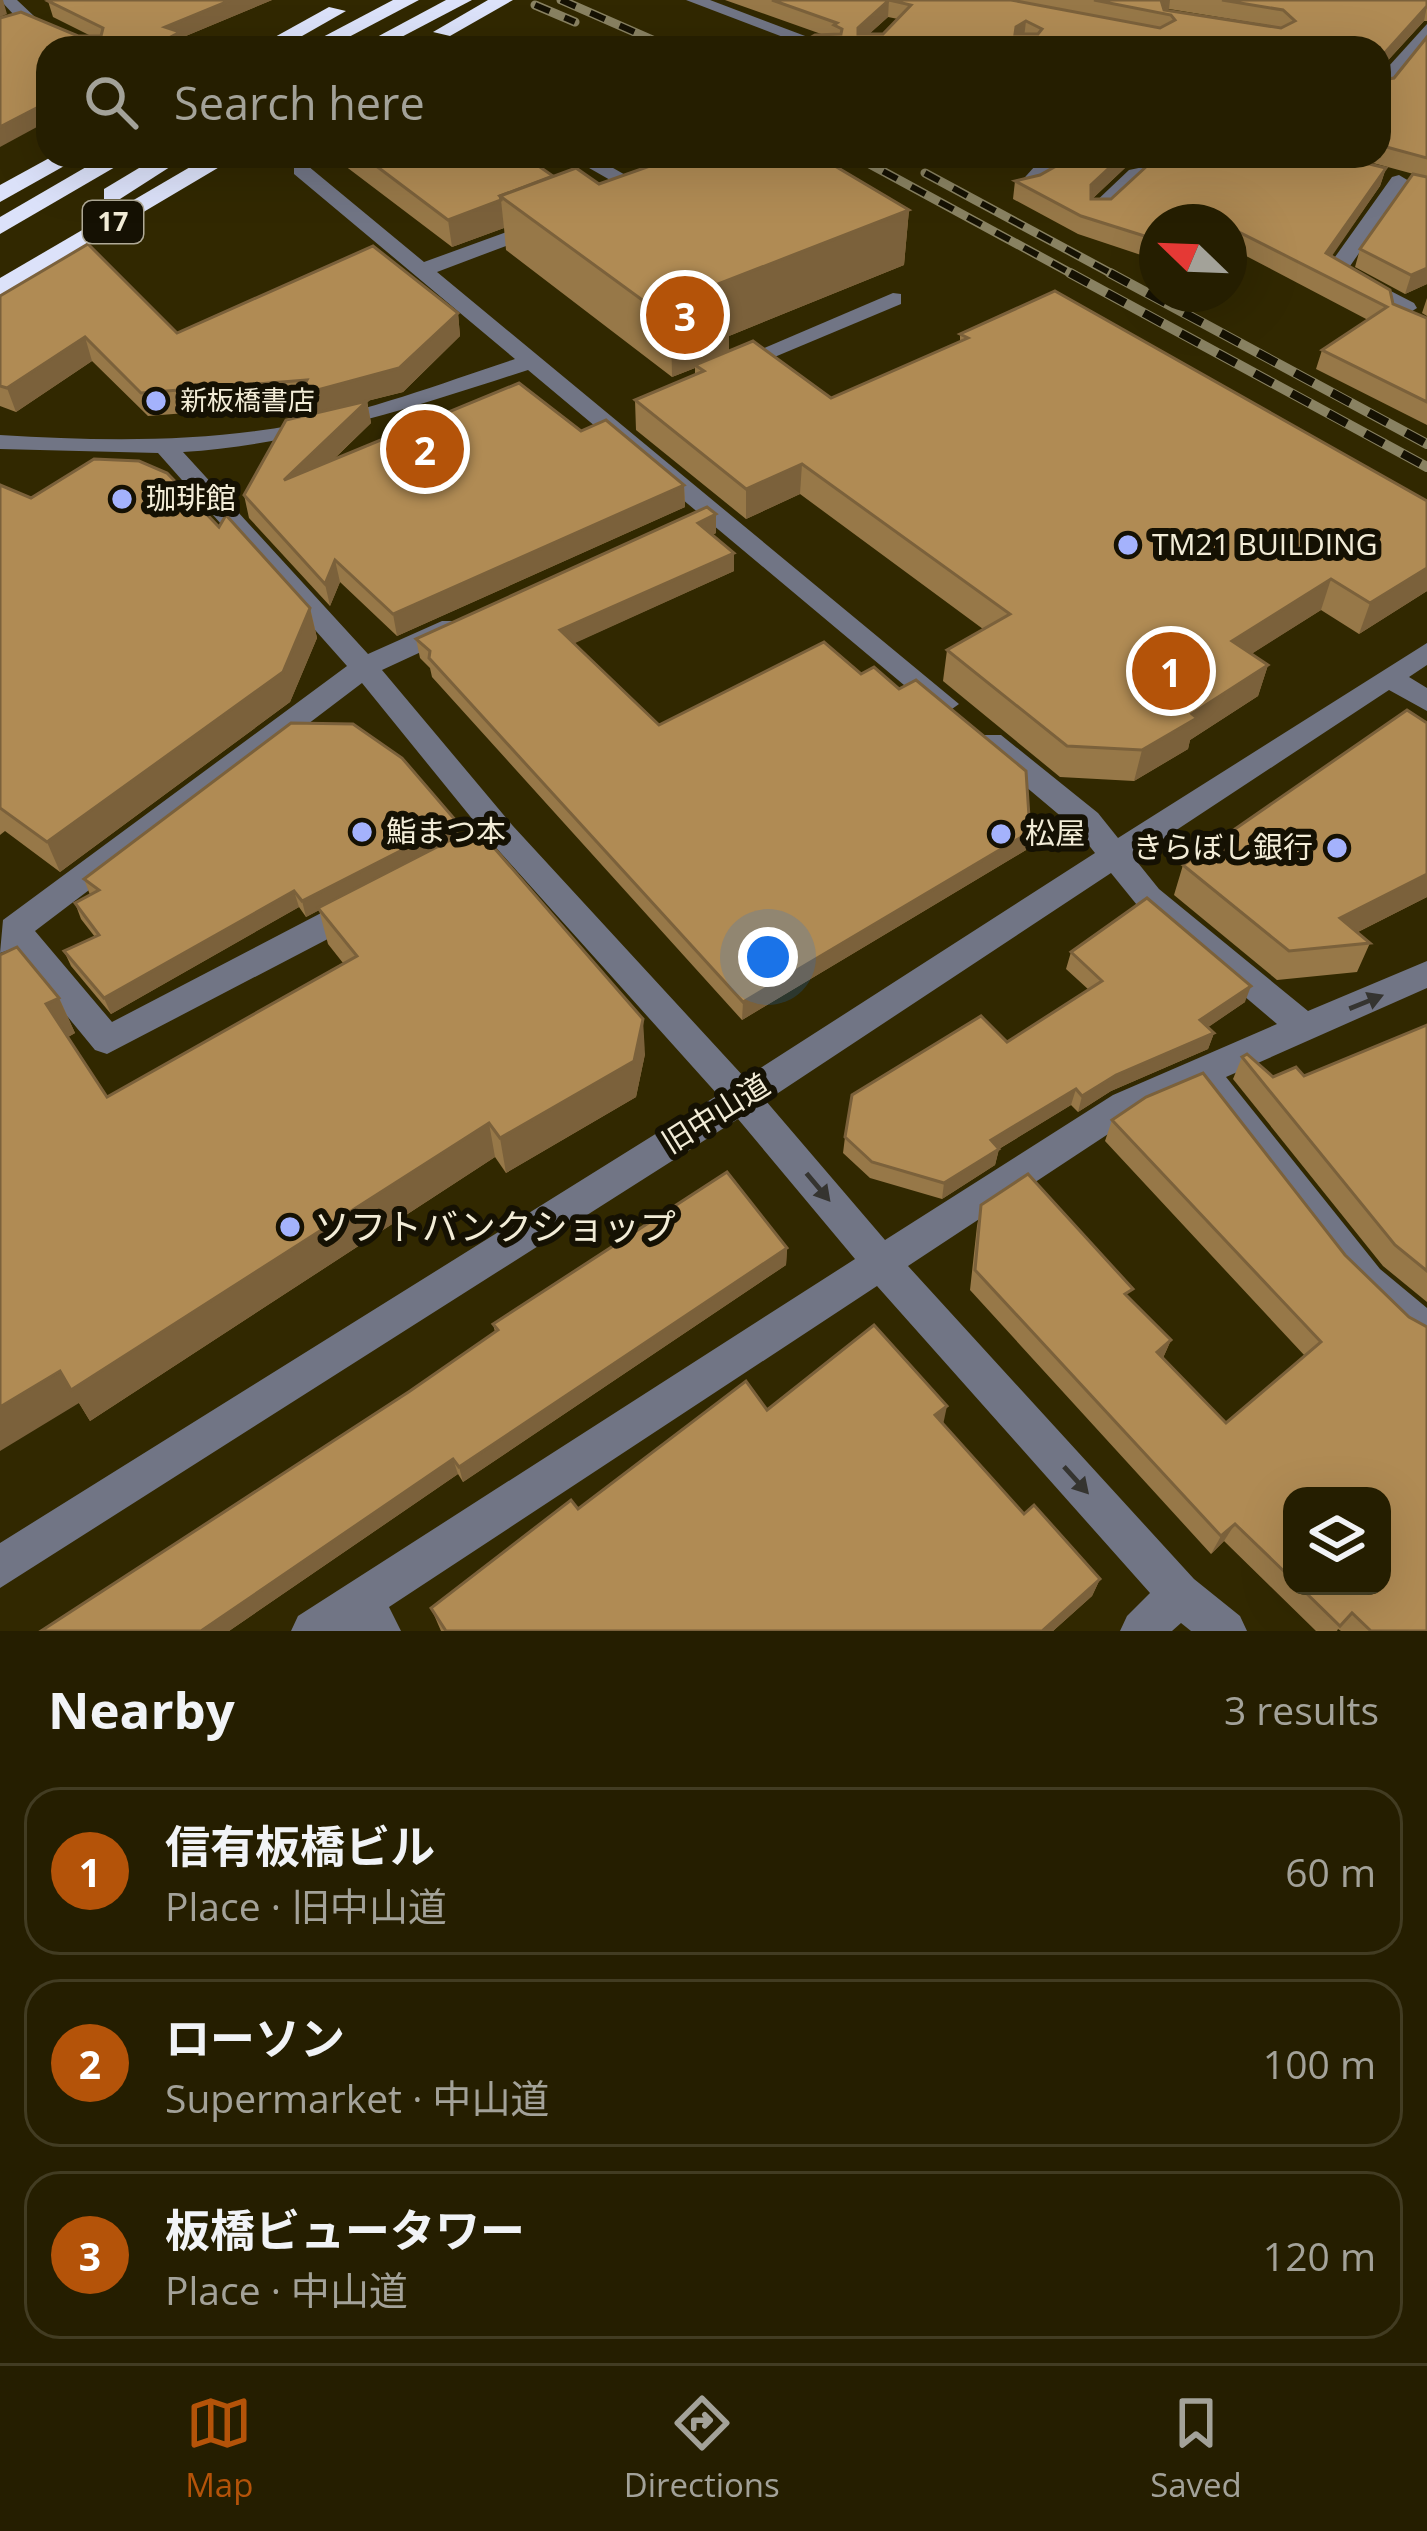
<!DOCTYPE html>
<html lang="en">
<head>
<meta charset="utf-8">
<style>
	body { margin:0; font-family:"Open Sans","Noto Sans JP",sans-serif; background:#2d270a; color:#f1f3f6 }
	.controls { position:absolute; right:36px; bottom:36px; display:grid; overflow:hidden; border-radius:24px; box-shadow:0 12px 48px #0002 }
	.controls button { width:108px; height:108px; display:grid; place-items:center; padding:0; border:0; border-bottom:3px solid #423c22; background:#251e00; color:#f1f3f6; font:60px sans-serif }
	.compass { position:absolute; left:1139px; top:204px; width:108px; height:108px; border-radius:50%; background:#251e00; box-shadow:0 12px 48px #0002; rotate:293deg }
	.you { position:absolute; left:768px; top:957px; width:42px; height:42px; margin:-30px; border:9px solid #fff; border-radius:50%; background:#1a73e8; box-shadow:0 0 0 18px #1a73e833 }
	.badge { display:grid; place-items:center; width:78px; height:78px; border-radius:50%; background:#b45309; color:#fff; font-size:39px; font-weight:700 }
	.pin { position:absolute; translate:-50% -50%; border:6px solid #fff; box-shadow:0 3px 12px #0006 }
	.list { margin:0; padding:0; list-style:none }
	h2 { display:flex; justify-content:space-between; align-items:center; height:156px; margin:0; padding:0 48px; font-size:51px }
	h2 small { font-size:39px; font-weight:400; color:#a3a299 }
	.list li { display:grid; grid-template-columns:78px 1fr auto; gap:36px; align-items:center; box-sizing:border-box; height:168px; margin:0 24px 24px; padding:0 24px; border:3px solid #423c22; border-radius:36px }
	.list b { display:block; font-size:45px; white-space:nowrap }
	.list p { margin:0; font-size:39px; white-space:nowrap; color:#a3a299 }
	.list em { font-size:39px; font-style:normal; color:#a3a299 }
	.icon { flex:none; width:66px; height:66px; fill:none; stroke:currentColor; stroke-width:2; stroke-linecap:round; stroke-linejoin:round }
	.map { position:relative; flex:none; width:1427px; height:1631px; overflow:hidden }
	.search { position:absolute; background:#251e00; box-shadow:0 12px 48px #0002; left:36px; right:36px; top:36px; height:132px; display:flex; align-items:center; gap:30px; box-sizing:border-box; padding:0 42px; border-radius:36px; color:#a3a299; font-size:45px }
	.sheet { height:732px; background:#251e00 }
	nav { display:flex; justify-content:space-around; align-items:center; box-sizing:border-box; height:168px; border-top:3px solid #423c22; background:#251e00; font-size:33px; color:#a3a299 }
	nav a { display:grid; justify-items:center; gap:6px }
	nav .on { color:#b45309 }
	.map>svg:first-child { display:block }
	.lines { fill:none; stroke-linecap:round; stroke-linejoin:round }
	.minor { fill:#717585; fill-rule:evenodd }
	.highway { fill:#dce2fa; fill-rule:evenodd }
	.rail-far1-casing { stroke:#898262; stroke-width:9 }
	.rail-casing { stroke:#898262; stroke-width:10 }
	.rail-far1 { stroke:#151103; stroke-width:6; stroke-dasharray:16; stroke-linecap:butt }
	.rail { stroke:#151103; stroke-width:8; stroke-dasharray:21; stroke-linecap:butt }
	.wall { fill:#977848; fill-rule:evenodd }
	.shaded-wall { fill:#7b613b }
	.building { fill:#b08b54; stroke:#7b613b; stroke-width:3; fill-rule:evenodd }
	.oneway { fill:#353430 }
	.poi-dot { fill:#a4b2fc; stroke:#151103; stroke-width:4.5 }
	.labels { text-anchor:middle; stroke-width:12; stroke-linejoin:round; paint-order:stroke }
	.shield { fill:#151103; stroke:#b0aa97; stroke-width:3 }
	.shield-label { font-size:27px; font-weight:bold; fill:#f2ecd7 }
	.far-poi-label { font-size:27px; fill:#f2ecd7; stroke:#151103; text-anchor:start }
	.poi-label { font-size:30px; fill:#f2ecd7; stroke:#151103; text-anchor:start }
	.street-label { font-size:30px; fill:#f2ecd7; stroke:#151103 }
	.near-poi-label { font-size:36px; fill:#f2ecd7; stroke:#151103; text-anchor:start }
</style>
</head>
<body>
<div class="map">
<svg width="1427" height="1631" viewBox="0 0 1427 1631">
	<rect width="100%" height="100%" fill="#312800"/>
	<g class="lines">
		<g class="minor">
			<polygon points="0,0 17,0 35,17 0,32 0,21 15,16"/>
			<polygon points="686,0 710,0 837,48 812,48"/>
			<polygon points="1427,24 1427,40 1385,93 1379,94 1379,77"/>
			<polygon points="568,156 592,156 650,189 633,193"/>
			<polygon points="1044,156 1064,156 1034,190 1020,190 1017,186"/>
			<polygon points="1162,156 1185,156 1161,175 1142,179 1105,214 1091,214 1091,206 1129,170 1148,166"/>
			<path d="M294,166H308L424,262L534,222H548V230L437,272L959,704L945,714L935,711L528,370C414,407 303,444 183,452L368,654L442,621H462L465,627L462,633L382,670L513,826L745,1078L1095,853L1076,829L981,749L977,742L981,735H1001L1098,813L1118,838L1427,643V665L1409,677L1427,688V711L1389,690L1134,858L1159,889L1308,1011L1427,961V988L1226,1077L1380,1269L1427,1308V1350C1358,1323 1245,1153 1196,1090L1137,1115L908,1266L1194,1579L1240,1616L1247,1631H1191L1181,1623L1172,1631H1120L1127,1616L1150,1593L877,1286L389,1607L401,1631H291L298,1616L855,1259L738,1119L0,1588V1543L718,1095L491,842L362,683L35,931L112,1022L346,900H368L373,909L368,918L107,1054L95,1050L12,949L0,953L3,920L347,666L158,453L0,449V435C98,441 197,443 294,425C369,411 442,383 515,359L294,174ZM1111,873L1137,905L1277,1024L1113,1095L885,1240L766,1101Z"/>
			<polygon points="1399,175 1409,181 1348,269 1414,303 1417,308 1406,315 1325,271 1392,177"/>
			<polygon points="893,293 901,294 901,304 741,371 725,371 722,366"/>
		</g>
		<g class="highway">
			<polygon points="393,0 419,0 328,48 302,48"/>
			<polygon points="446,0 472,0 392,42 375,38"/>
			<polygon points="488,0 513,0 450,36 433,32"/>
			<polygon points="329,7 346,11 281,48 255,48"/>
			<polygon points="53,156 82,156 0,202 0,185"/>
			<polygon points="105,156 134,156 0,234 0,217"/>
			<polygon points="159,156 187,156 120,199 104,199 104,189"/>
			<polygon points="209,156 238,156 0,297 0,278"/>
		</g>
		<g class="rail-far1-casing">
			<g id="rail-far1">
				<polyline points="561,0 671,48"/>
				<polyline points="535,5 575,22"/>
				<polyline points="855,156 1076,276"/>
				<polyline points="925,173 1116,276"/>
			</g>
		</g>
		<g class="rail-casing">
			<g id="rail">
				<polyline points="1070,273 1427,467"/>
				<polyline points="1110,273 1427,444"/>
			</g>
		</g>
		<use href="#rail-far1" class="rail-far1"/>
		<use href="#rail" class="rail"/>
	</g>
	<g class="wall">
		<polygon points="51,0 272,0 181,38 78,36 91,36 53,17 48,1"/>
		<path d="M725,0H1427V21H1424L1381,68V80L1394,78L1427,37V284L1405,294L1355,267L1360,249L1421,176L1347,156H1379V48L824,35ZM1169,9L1279,27L1281,28L1166,10ZM888,17L898,19L883,34H869Z"/>
		<polygon points="332,156 524,156 553,176 599,184 909,210 904,265 729,336 729,351 831,398 960,342 960,334 1427,501 1427,591 1359,634 1321,610 1251,654 1268,665 1258,696 1190,740 1188,749 1134,781 1060,777 943,681 947,650 983,629 800,494 746,519 636,430 635,400 695,375 695,368 672,377 506,250 504,228 452,247"/>
		<polygon points="1064,156 1151,156 1126,167 1092,199 1111,199 1386,168 1380,186 1331,256 1393,304 1427,318 1427,425 1316,369 1322,350 1368,320 1229,247 1229,222 1157,222 1157,252 1150,258 1078,234 1013,199 1015,181 1040,175 1063,162"/>
		<polygon points="0,296 177,333 458,313 460,336 403,392 367,401 371,423 333,460 581,431 684,485 685,507 397,636 340,582 330,606 249,518 244,495 303,416 301,404 148,416 92,361 16,412 0,406"/>
		<polygon points="1427,298 1427,316 1422,313"/>
		<polygon points="0,485 31,498 219,527 310,608 317,638 290,702 60,872 5,831 0,835"/>
		<polygon points="716,514 716,533 712,535 734,571 574,643 659,725 1026,850 742,1020 432,677 430,668 420,658 416,639"/>
		<polygon points="1427,723 1427,897 1358,932 1370,943 1357,972 1277,980 1174,895 1183,865"/>
		<polygon points="459,836 645,1054 636,1097 506,1173 495,1157 90,1421 79,1403 59,998 75,1033 68,1037 107,1097 343,963 328,944 319,910 306,917 299,907 111,1014 71,966 64,951 95,937 81,919 75,903 90,895 84,879"/>
		<polygon points="1071,952 1245,1002 1208,1027 1214,1033 1208,1049 1111,1091 1078,1112 1071,1105 999,1149 995,1165 942,1199 870,1178 843,1153 845,1137 1007,1042 1089,990 1066,969"/>
		<polygon points="1427,1025 1427,1302 1383,1266 1233,1079 1242,1057 1273,1077 1304,1076"/>
		<path d="M1112,1120L1345,1255L1427,1631H1341L1338,1629L1337,1631H1316L1224,1541L1211,1554L970,1290L977,1226L981,1205L1130,1298L1171,1340L1163,1358L1226,1423L1305,1356L1105,1141ZM1292,1496L1382,1586H1292Z"/>
		<polygon points="787,1248 786,1265 463,1482 458,1474 229,1631 41,1631 410,1391 495,1332 493,1324"/>
		<polygon points="767,1410 943,1424 1024,1514 1100,1579 1092,1596 1053,1631 441,1631 431,1608 578,1509"/>
	</g>
	<g class="shaded-wall">
		<polygon points="0,0 3,0 7,14 0,17"/>
		<polygon points="231,0 272,0 181,38 183,48 150,48 165,27"/>
		<polygon points="889,0 888,17 857,45 858,28"/>
		<polygon points="1160,0 1170,0 1169,9 1157,14"/>
		<polygon points="1427,6 1424,21 1379,70 1381,57"/>
		<polygon points="1026,21 1024,38 1014,44 1016,27"/>
		<polygon points="48,102 48,121 0,147 0,127"/>
		<polygon points="1122,156 1151,156 1126,167 1088,203 1091,185"/>
		<polygon points="1386,168 1380,186 1321,272 1326,253"/>
		<polygon points="501,200 504,228 452,247 448,220"/>
		<polygon points="1191,207 1188,222 1174,222"/>
		<polygon points="909,210 904,265 729,336 729,354 695,365 695,368 672,377 671,321 713,286"/>
		<polygon points="1157,236 1157,252 1150,258 1154,239"/>
		<polygon points="1427,268 1427,284 1405,294 1411,275"/>
		<polygon points="458,313 460,336 403,392 367,401 371,423 289,502 284,480 304,418 299,395"/>
		<polygon points="85,337 92,361 16,412 7,388"/>
		<polygon points="802,464 800,494 746,519 746,489"/>
		<polygon points="684,485 685,507 397,636 393,614"/>
		<polygon points="716,514 716,533 698,541 698,523"/>
		<polygon points="734,553 734,571 562,649 560,630"/>
		<polygon points="335,560 340,582 330,606 325,584"/>
		<polygon points="1427,568 1427,591 1359,634 1370,603"/>
		<polygon points="1331,579 1321,610 1223,672 1232,641"/>
		<polygon points="310,608 317,638 290,702 60,872 47,842"/>
		<polygon points="1268,665 1258,696 1190,740 1188,749 1134,781 1142,750 1192,714"/>
		<polygon points="457,822 459,838 306,917 302,901"/>
		<polygon points="1030,832 1026,850 742,1020 743,1002"/>
		<polygon points="1427,874 1427,897 1328,947 1340,918"/>
		<polygon points="294,891 299,907 111,1014 104,998"/>
		<polygon points="1251,986 1245,1002 1194,1037 1200,1020"/>
		<polygon points="59,998 75,1033 63,1040 46,1004"/>
		<polygon points="643,1019 645,1054 636,1097 506,1173 500,1138"/>
		<polygon points="1214,1033 1208,1049 1111,1091 1078,1112 1082,1096 1116,1075"/>
		<polygon points="1076,1089 1071,1105 987,1156 991,1140"/>
		<polygon points="489,1123 495,1157 90,1421 79,1403 0,1451 0,1407"/>
		<polygon points="999,1149 995,1165 942,1199 944,1183"/>
		<polygon points="787,1248 786,1265 463,1482 459,1467"/>
		<polygon points="1171,1340 1162,1360 1157,1352"/>
		<polygon points="947,1406 943,1425 935,1415"/>
		<polygon points="453,1459 458,1474 229,1631 201,1631"/>
		<polygon points="1235,1524 1224,1541 1211,1554 1221,1536"/>
		<polygon points="1100,1579 1092,1596 1053,1631 1042,1631"/>
	</g>
	<g class="building">
		<polygon points="51,0 231,0 165,27 180,32 150,48 48,48 48,102 0,127 0,18 21,12 78,36 101,36 103,28 48,1"/>
		<path d="M772,0H889L858,28V34H883L911,5L889,0H1011L1160,28L1175,20L1171,15L1094,0H1161L1164,10L1281,28L1295,21L1283,10L1222,0H1427V6L1381,57V80L1394,78L1427,37V158L1379,145V48H793L815,35L841,34L842,29L834,25L837,23ZM1026,21L1042,29L1038,34H1015L1016,27Z"/>
		<polygon points="363,156 524,156 553,176 500,196 501,200 448,220"/>
		<polygon points="678,156 818,156 909,210 713,286 729,298 671,321 500,196 576,168 599,184"/>
		<polygon points="1074,156 1122,156 1091,185 1091,199 1111,199 1148,165 1167,160 1173,156 1336,156 1386,168 1326,253 1390,290 1393,304 1427,318 1427,402 1322,350 1387,307 1229,227 1229,222 1220,222 1191,207 1174,222 1157,222 1157,236 1154,239 1081,216 1015,181 1040,175"/>
		<polygon points="1413,174 1427,177 1427,268 1411,275 1360,249"/>
		<polygon points="88,244 177,333 373,246 458,313 399,368 299,395 307,380 141,393 85,337 7,388 0,386 0,296"/>
		<polygon points="1055,291 1427,501 1427,568 1370,603 1331,579 1232,641 1268,665 1192,714 1197,718 1142,750 1067,746 947,650 1010,614 802,464 746,489 635,400 704,371 695,365 753,341 831,398 968,338 960,334"/>
		<polygon points="519,383 581,431 606,420 684,485 393,614 335,560 325,584 244,495 286,420 367,401 284,480"/>
		<polygon points="94,459 139,461 167,473 219,527 226,515 310,608 283,672 47,842 0,808 0,485 31,498"/>
		<polygon points="707,507 716,514 698,523 734,553 560,630 659,725 824,642 861,674 874,667 899,689 916,680 1026,771 1030,832 743,1002 429,658 430,651 416,639"/>
		<polygon points="1407,710 1427,723 1427,874 1340,918 1370,943 1289,951 1183,865"/>
		<polygon points="291,723 353,724 402,758 457,822 302,901 294,891 104,998 64,951 99,935 75,903 99,890 84,879"/>
		<polygon points="476,827 643,1019 634,1061 500,1138 489,1123 71,1390 60,1371 0,1407 0,955 17,947 59,998 46,1004 107,1097 357,956 318,908"/>
		<polygon points="1147,898 1251,986 1200,1020 1214,1033 1116,1075 1082,1096 1076,1089 991,1140 999,1149 944,1183 872,1162 845,1137 852,1095 981,1016 1007,1042 1102,981 1071,952"/>
		<polygon points="1427,1025 1427,1271 1395,1245 1242,1057 1247,1054 1273,1077 1296,1067 1304,1076"/>
		<polygon points="1203,1073 1345,1255 1409,1317 1427,1327 1427,1631 1371,1631 1352,1613 1340,1626 1299,1586 1382,1586 1382,1496 1292,1496 1292,1579 1235,1524 1221,1536 975,1270 981,1205 1028,1174 1133,1289 1125,1294 1171,1340 1157,1352 1226,1423 1321,1342 1112,1120 1146,1097"/>
		<polygon points="727,1172 787,1248 459,1467 453,1459 201,1631 41,1631 410,1391 498,1330 493,1324"/>
		<polygon points="874,1325 947,1406 935,1415 1024,1514 1034,1505 1100,1579 1042,1631 446,1631 431,1608 571,1500 578,1509 746,1381 767,1410"/>
	</g>
	<defs><path id="oneway-solid" d="M-6-.8H1V-3.2L6.5 0L1 3.2V.8H-6Z" transform="scale(3)"/></defs>
	<g class="oneway">
		<use href="#oneway-solid" transform="translate(1366 1002) rotate(-22)"/>
		<use href="#oneway-solid" transform="translate(818 1187) rotate(50)"/>
		<use href="#oneway-solid" transform="translate(1076 1480) rotate(48)"/>
	</g>
	<g class="poi-dot">
		<circle cx="156" cy="401" r="12"/>
		<circle cx="122" cy="499" r="12"/>
		<circle cx="1128" cy="545" r="12"/>
		<circle cx="362" cy="832" r="12"/>
		<circle cx="1001" cy="834" r="12"/>
		<circle cx="1337" cy="848" r="12"/>
		<circle cx="290" cy="1227" r="12"/>
	</g>
	<g class="labels">
		<rect class="shield" x="83" y="201" width="60" height="42" rx="9"/>
		<g class="shield-label">
			<text x="113" y="231">17</text>
		</g>
		<g class="far-poi-label">
			<text x="180" y="410">新板橋書店</text>
		</g>
		<g class="poi-label">
			<text x="146" y="509">珈琲館</text>
			<text x="1152" y="555">TM21 BUILDING</text>
			<text x="386" y="842">鮨まつ本</text>
			<text x="1025" y="844">松屋</text>
			<text x="1313" y="858" text-anchor="end">きらぼし銀行</text>
		</g>
		<g class="street-label">
			<text transform="translate(716 1114) rotate(-32)" y="10">旧中山道</text>
		</g>
		<g class="near-poi-label">
			<text x="314" y="1240">ソフトバンクショップ</text>
		</g>
	</g>
</svg>
<div class="controls">
<button><svg class="icon" aria-label="layers" viewBox="0 0 24 24"><path d="M12 4l9 5-9 5-9-5zM3 14l9 5 9-5"/></svg></button>
</div>
<svg class="compass" viewBox="-18 -18 36 36"><path d="M0-13l5 13h-10z" fill="#e53935"/><path d="M0 13l5-13h-10z" fill="#a3a299"/></svg>
<div class="you"></div>
<div class="pin badge" style="left:1171px;top:671px">1</div>
<div class="pin badge" style="left:425px;top:449px">2</div>
<div class="pin badge" style="left:685px;top:315px">3</div>
<div class="search"><svg class="icon" aria-label="search" viewBox="0 0 24 24"><circle cx="10" cy="10" r="6"/><path d="M15 15l6 6"/></svg>Search here</div>
</div>
<section class="sheet">
<h2>Nearby<small>3 results</small></h2>
<ul class="list">
<li><span class="badge">1</span><div><b>信有板橋ビル</b><p>Place · 旧中山道</p></div><em>60 m</em></li>
<li><span class="badge">2</span><div><b>ローソン</b><p>Supermarket · 中山道</p></div><em>100 m</em></li>
<li><span class="badge">3</span><div><b>板橋ビュータワー</b><p>Place · 中山道</p></div><em>120 m</em></li>
</ul>
</section>
<nav>
<a class="on"><svg class="icon" aria-label="map" viewBox="0 0 24 24"><path d="M3 6l6-2 6 2 6-2v14l-6 2-6-2-6 2zM9 4v14M15 6v14"/></svg>Map</a>
<a><svg class="icon" aria-label="directions" viewBox="0 0 24 24"><path d="M12 3l9 9-9 9-9-9zM9 14v-3h6M13 9l2 2-2 2"/></svg>Directions</a>
<a><svg class="icon" aria-label="saved" viewBox="0 0 24 24"><path d="M7 4h10v16l-5-4-5 4z"/></svg>Saved</a>
</nav>
</body>
</html>
